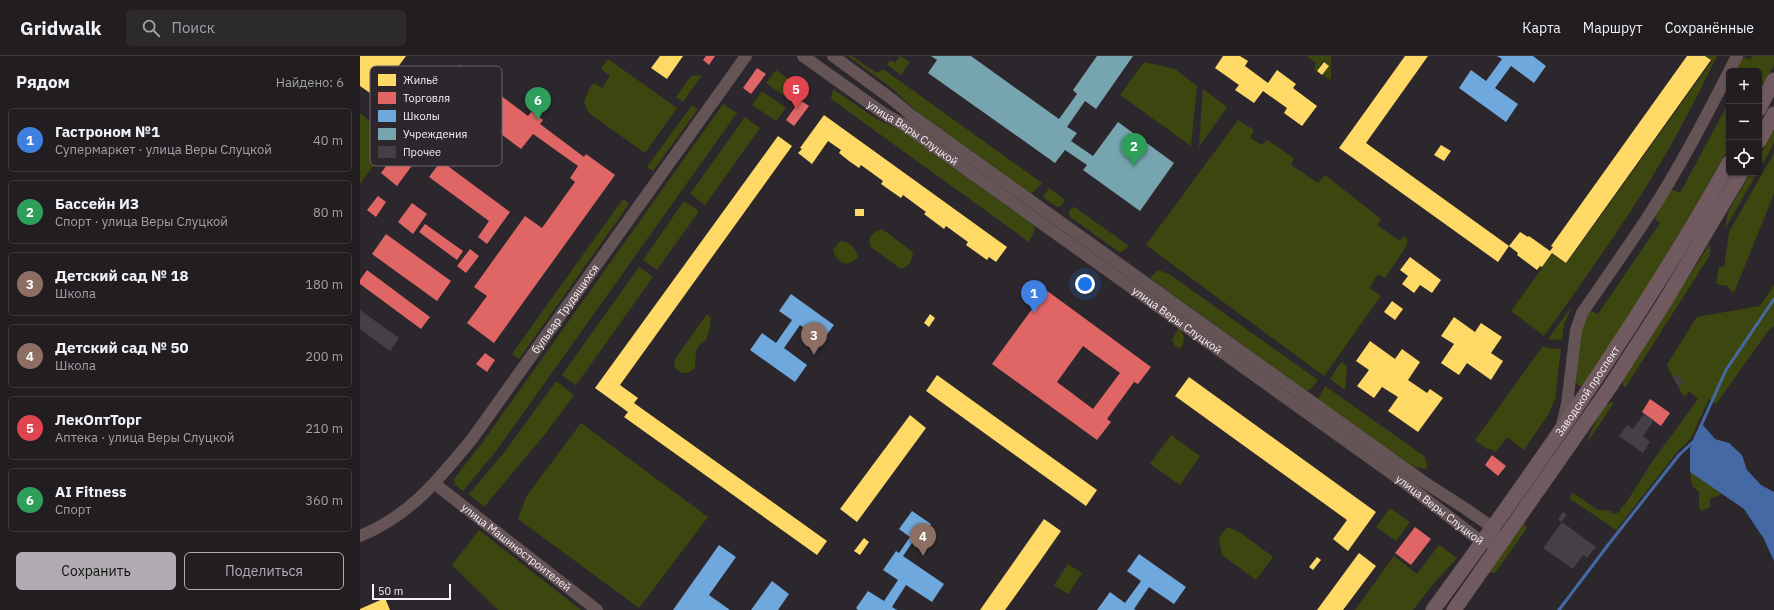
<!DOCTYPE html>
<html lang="ru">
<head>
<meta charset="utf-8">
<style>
	body { margin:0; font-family:"IBM Plex Sans",sans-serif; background:#2d2a2e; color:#f1f3f6 }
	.controls { position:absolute; right:12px; top:12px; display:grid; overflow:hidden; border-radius:6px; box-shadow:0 1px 3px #0004 }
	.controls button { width:36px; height:36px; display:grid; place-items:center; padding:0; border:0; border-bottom:1px solid #3e3b3f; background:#211d21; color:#f1f3f6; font:20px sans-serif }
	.scale { position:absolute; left:12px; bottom:10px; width:79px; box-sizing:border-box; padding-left:4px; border:2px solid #f7f2f7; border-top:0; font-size:11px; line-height:14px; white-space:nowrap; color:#f7f2f7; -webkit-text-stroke:3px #2d262d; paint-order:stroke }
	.you { position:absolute; left:725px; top:228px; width:14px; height:14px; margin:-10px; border:3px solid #fff; border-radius:50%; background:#1a73e8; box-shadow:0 0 0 6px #1a73e833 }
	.badge { display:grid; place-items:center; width:26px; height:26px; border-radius:50%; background:#b0abb0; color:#fff; font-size:13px; font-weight:700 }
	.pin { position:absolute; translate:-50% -33px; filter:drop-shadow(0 1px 2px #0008) }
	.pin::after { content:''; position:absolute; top:21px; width:14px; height:12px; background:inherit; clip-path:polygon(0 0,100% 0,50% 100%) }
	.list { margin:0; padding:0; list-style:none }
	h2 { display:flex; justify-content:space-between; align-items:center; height:52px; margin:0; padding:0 16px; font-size:17px }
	h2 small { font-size:13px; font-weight:400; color:#a2a2a5 }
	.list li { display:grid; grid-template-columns:26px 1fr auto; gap:12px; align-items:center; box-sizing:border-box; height:64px; margin:0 8px 8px; padding:0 8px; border:1px solid #3e3b3f; border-radius:6px }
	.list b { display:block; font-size:15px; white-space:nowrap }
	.list p { margin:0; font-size:13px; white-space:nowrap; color:#a2a2a5 }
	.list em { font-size:13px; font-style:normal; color:#a2a2a5 }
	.actions { display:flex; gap:8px; padding:12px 16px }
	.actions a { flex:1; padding:9px 0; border:1px solid #b0abb0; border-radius:6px; text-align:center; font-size:14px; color:#b0abb0 }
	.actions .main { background:#b0abb0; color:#111 }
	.icon { flex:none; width:22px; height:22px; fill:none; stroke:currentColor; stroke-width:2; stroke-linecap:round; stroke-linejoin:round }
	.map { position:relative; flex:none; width:1414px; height:554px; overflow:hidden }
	header { display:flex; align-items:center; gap:24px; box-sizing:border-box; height:56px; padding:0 20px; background:#211d21; border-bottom:1px solid #3e3b3f }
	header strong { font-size:19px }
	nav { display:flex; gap:22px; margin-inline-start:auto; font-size:14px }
	.search { width:280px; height:36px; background:#2d2a2e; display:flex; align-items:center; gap:10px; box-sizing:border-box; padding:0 14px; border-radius:6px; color:#a2a2a5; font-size:15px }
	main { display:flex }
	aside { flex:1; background:#211d21 }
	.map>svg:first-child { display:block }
	.green { fill:#3c470f }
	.water { fill:#4469a4 }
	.homes { fill:#ffd966 }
	.shops { fill:#e06666; fill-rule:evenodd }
	.schools { fill:#6fa8dc }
	.public { fill:#76a5af }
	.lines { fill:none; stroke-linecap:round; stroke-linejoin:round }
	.stream { stroke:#4469a4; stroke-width:3 }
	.building { fill:#444045 }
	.minor { stroke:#655456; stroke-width:12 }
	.major { stroke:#705a5f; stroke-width:15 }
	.labels { text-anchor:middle; stroke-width:4; stroke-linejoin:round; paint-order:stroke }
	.street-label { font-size:11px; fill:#f7f2f7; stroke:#2d262d }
	.key { fill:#2d262d; stroke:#6a636a; stroke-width:1 }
	.key-label { font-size:11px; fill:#f7f2f7 }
</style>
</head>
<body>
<header>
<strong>Gridwalk</strong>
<div class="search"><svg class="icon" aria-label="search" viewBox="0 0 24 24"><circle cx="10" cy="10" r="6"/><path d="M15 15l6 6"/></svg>Поиск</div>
<nav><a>Карта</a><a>Маршрут</a><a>Сохранённые</a></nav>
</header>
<main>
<aside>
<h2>Рядом<small>Найдено: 6</small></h2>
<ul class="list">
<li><span class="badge" style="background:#3f7fe0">1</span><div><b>Гастроном №1</b><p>Супермаркет · улица Веры Слуцкой</p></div><em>40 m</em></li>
<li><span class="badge" style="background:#2e9e5b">2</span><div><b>Бассейн ИЗ</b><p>Спорт · улица Веры Слуцкой</p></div><em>80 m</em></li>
<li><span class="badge" style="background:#8d6e63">3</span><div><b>Детский сад № 18</b><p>Школа</p></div><em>180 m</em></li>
<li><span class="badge" style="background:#8d6e63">4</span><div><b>Детский сад № 50</b><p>Школа</p></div><em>200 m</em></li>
<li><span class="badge" style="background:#e0444e">5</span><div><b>ЛекОптТорг</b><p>Аптека · улица Веры Слуцкой</p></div><em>210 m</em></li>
<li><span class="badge" style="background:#2e9e5b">6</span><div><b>AI Fitness</b><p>Спорт</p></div><em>360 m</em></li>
</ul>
<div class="actions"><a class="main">Сохранить</a><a>Поделиться</a></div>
</aside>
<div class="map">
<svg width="1414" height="554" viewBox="0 0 1414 554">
	<rect width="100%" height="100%" fill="#2c272c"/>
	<g class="green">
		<polygon points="488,0 492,0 515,16 519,16 523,13 682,127 671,138 556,55 533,33"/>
		<polygon points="540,0 550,6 541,19 527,9 530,4 535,7"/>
		<polygon points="947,0 971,0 971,24 963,19 969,9 963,5 956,15 954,13 956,7"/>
		<path d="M1346,0H1357C1337,41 1316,82 1292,121C1259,176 1221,227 1184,280L1151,255L1192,198L1207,207L1352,5Z"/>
		<polygon points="1392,0 1414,0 1414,9 1399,37 1399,15 1375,15 1382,2 1385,1 1390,4"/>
		<polygon points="248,3 317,52 285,97 229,57 224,46 230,31 234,27 242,32 250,20 241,13"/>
		<polygon points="784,6 815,13 837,30 831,90 760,39"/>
		<polygon points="416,14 440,31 430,44 406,27"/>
		<polygon points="342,19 323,46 316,41 331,20"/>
		<polygon points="473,33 518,64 539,73 673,169 675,173 669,186 471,43"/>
		<polygon points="843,33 867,51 839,91"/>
		<polygon points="402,35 426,52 416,65 392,49"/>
		<path d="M1369,46V92L1276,250L1222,330H1219L1216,326C1218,306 1217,268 1231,255L1238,258L1300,167L1296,164L1295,160L1311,134H1314L1320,137Z"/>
		<polygon points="363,48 377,57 136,395 103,435 95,429 94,423 122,387"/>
		<polygon points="332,49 338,53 293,115 287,111"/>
		<polygon points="0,57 32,84 0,128"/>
		<polygon points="385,61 400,72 345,149 330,138"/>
		<polygon points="878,64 894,74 890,82 902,89 907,84 934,102 931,109 958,127 965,119 1021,163 1017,169 1040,185 1044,180 1047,182 1047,189 1025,222 1018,218 1009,232 1021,240 964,320 786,189"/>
		<polygon points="1414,74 1414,87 1399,114 1399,101"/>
		<polygon points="1414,97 1414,138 1375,234 1372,237 1368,230 1356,228 1359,211 1364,211 1369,176"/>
		<polygon points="1390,117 1397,117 1365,173 1368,156"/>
		<polygon points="689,132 705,144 700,151 697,151 683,141"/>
		<polygon points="263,143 269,148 159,303 152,298"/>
		<polygon points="324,145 339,155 297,214 283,204"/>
		<polygon points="712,151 716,152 769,190 762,196 758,195 710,161 709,156"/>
		<path d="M522,173L553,196C552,206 549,210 541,213L511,191C506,181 513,176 522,173Z"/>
		<path d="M480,185C490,186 495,191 498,201C488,213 477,207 473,194Z"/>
		<polygon points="1350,188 1350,199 1265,332 1263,329 1263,324 1349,189"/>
		<polygon points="279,211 293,221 216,329 202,319"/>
		<polygon points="798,214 809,218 958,324 952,332 947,335 790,222"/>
		<polygon points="1414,229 1414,270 1408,275 1356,348 1349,343 1331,382 1318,395 1256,474 1209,442 1213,437 1238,454 1251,455 1252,458 1260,456 1260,453 1266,447 1292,406 1338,343 1329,335 1324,341 1318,331 1323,327 1319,319 1313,322 1307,309 1336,262 1342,260 1400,250"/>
		<polygon points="1212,250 1204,268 1202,284 1188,283"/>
		<polygon points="347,258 351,262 349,276 345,285 340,288 336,295 335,312 328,317 322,317 314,311 315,303"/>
		<polygon points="819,272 824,281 823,288 820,293 815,290 812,284"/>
		<polygon points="1183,290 1187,292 1201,293 1195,343 1188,359 1164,394 1147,381 1136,396 1130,393 1127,393 1115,384"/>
		<polygon points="981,306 987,310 985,334 970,323"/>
		<polygon points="196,325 214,339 186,377 124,451 109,438 147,393"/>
		<polygon points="965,330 1064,400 1067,407 1067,413 1054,411 958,343"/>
		<path d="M1251,346L1254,347L1226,388C1231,377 1240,351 1251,346Z"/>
		<polygon points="221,367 348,461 279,552 158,463 166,441"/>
		<polygon points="811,379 840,400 820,429 790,408"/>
		<polygon points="1330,416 1362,438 1350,443 1350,451 1341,455 1339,451 1339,436 1332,429"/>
		<polygon points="1030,452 1050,466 1036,485 1016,471"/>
		<polygon points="1164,467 1167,472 1135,517 1129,516"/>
		<polygon points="867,471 881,477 913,501 896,524 862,499 859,482"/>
		<polygon points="119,474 221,554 138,554 92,509"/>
		<polygon points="1079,489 1097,502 1073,528 1053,554 995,554 1034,500 1057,518"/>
		<polygon points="708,508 722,517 708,538 694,529"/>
	</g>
	<polygon class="water" points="1343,369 1355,383 1369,387 1382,399 1387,414 1401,429 1414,436 1414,505 1404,483 1384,453 1330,416 1330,392"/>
	<g class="homes">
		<polygon points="0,0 46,0 24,30 18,26 10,37 0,30"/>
		<polygon points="300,0 323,0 307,23 291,12"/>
		<polygon points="863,0 880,0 888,5 885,10 908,27 917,14 936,28 933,32 957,50 942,70 924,57 927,52 903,35 894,47 875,34 879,29 855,12"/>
		<polygon points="1045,0 1068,0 1006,87 1149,190 1160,176 1168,181 1169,180 1190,195 1193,191 1191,190 1327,0 1345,0 1351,4 1206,207 1192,197 1182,211 1180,210 1177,214 1157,199 1158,197 1149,190 1138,206 979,92"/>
		<polygon points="964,6 969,10 962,19 957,15"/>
		<polygon points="464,59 647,191 636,206 629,201 627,204 606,189 608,186 586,170 584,173 564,158 566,156 543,139 541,142 521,128 523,125 501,109 499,112 489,105 479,97 481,94 468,85 452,108 438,97 442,93 440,92"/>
		<polygon points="418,80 432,90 260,329 278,342 274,347 467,485 457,499 264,361 268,356 235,332"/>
		<polygon points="1081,89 1091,95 1084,105 1074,99"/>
		<rect x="495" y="153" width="9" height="7"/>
		<polygon points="1050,201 1081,224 1072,237 1060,229 1054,237 1042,228 1048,220 1040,214"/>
		<polygon points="1032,245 1043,253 1035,264 1024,256"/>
		<polygon points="570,258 575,262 569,271 564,267"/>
		<polygon points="1094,261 1115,276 1121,267 1142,281 1131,297 1143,305 1131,324 1107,307 1099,319 1081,307 1094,288 1081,280"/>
		<polygon points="1010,285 1035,303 1042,293 1060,306 1048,324 1067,337 1070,333 1083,342 1058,376 1028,355 1038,341 1022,331 1014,342 997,330 1009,314 996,305"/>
		<polygon points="577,319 737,434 726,450 566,335"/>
		<polygon points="829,321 1016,456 988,495 973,483 987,464 815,340"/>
		<polygon points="550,359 566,372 497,466 480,453"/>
		<polygon points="684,463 701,475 678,508 645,554 620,554"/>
		<polygon points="504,482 509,486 500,499 494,495"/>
		<polygon points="999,497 1016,510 983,554 957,554"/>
		<polygon points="957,501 961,504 953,514 949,511"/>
		<polygon points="25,542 30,554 0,554 0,553"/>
	</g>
	<g class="shops">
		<polygon points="346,0 355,0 349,9 343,4"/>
		<polygon points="100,9 168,60 172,55 183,64 180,68 224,101 226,98 255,119 134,287 107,267 127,240 114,231 165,160 182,172 215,126 210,122 218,110 173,78 161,93 82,34"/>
		<polygon points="397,12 406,18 391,38 383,32"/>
		<polygon points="440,44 449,50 434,70 426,64"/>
		<polygon points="61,62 78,74 37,130 21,117"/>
		<polygon points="81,105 150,156 127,188 118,181 129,165 69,121"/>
		<polygon points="18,140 26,146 16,161 7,154"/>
		<polygon points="52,147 67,158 53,178 38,166"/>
		<polygon points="65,168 103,195 97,204 59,176"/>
		<polygon points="26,178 91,225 77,245 12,198"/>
		<polygon points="110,193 119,200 106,217 97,210"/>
		<polygon points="7,214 70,261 61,273 0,228 0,224"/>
		<path d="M686,234L791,311L778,328L774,326L747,363L751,366L737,384L632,308ZM723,290L760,317L733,353L697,326Z"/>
		<polygon points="125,297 135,304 127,316 116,308"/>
		<polygon points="1290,343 1310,357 1301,370 1282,356"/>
		<polygon points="1132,399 1146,410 1138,420 1125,409"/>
		<polygon points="1055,471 1071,483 1051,509 1035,497"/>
	</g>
	<g class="schools">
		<polygon points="1137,0 1173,0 1186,10 1174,27 1151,10 1135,32 1158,48 1146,66 1099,32 1111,14 1126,25 1142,3"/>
		<polygon points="431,238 474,269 462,285 440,269 424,292 447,309 435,326 390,294 402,277 416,287 432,264 419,255"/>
		<polygon points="552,455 571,468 559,487 554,484 543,500 584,528 572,546 546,529 532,551 537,554 498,554 496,552 508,535 524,545 538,524 523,514 536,495 539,497 550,481 539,473"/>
		<polygon points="359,489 376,501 349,539 370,554 313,554"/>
		<polygon points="779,498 826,531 814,548 789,531 774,553 776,554 737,554 750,536 765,547 781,525 767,515"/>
		<polygon points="412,525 429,538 418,554 391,554"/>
	</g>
	<polygon class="public" points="571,0 611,0 699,63 717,38 713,34 737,0 773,0 736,53 725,45 707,71 717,77 711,85 733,100 758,66 814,107 780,155 723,114 727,109 705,94 695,107 568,17 577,4"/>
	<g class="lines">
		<g class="stream">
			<polyline points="1334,385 1366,314 1414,243"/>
			<polyline points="1199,554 1248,489 1319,399 1333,386"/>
		</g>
	</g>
	<g class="building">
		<polygon points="0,254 39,282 30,295 0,273"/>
		<polygon points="1319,319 1323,327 1318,330 1313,322"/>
		<polygon points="1284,358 1294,364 1283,380 1290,386 1283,397 1259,380 1267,369 1273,373"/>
		<polygon points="1203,456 1207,459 1201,466 1198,463"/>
		<polygon points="1202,466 1236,491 1227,502 1223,499 1213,513 1183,492"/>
	</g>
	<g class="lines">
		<g class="minor">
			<path id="s1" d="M443,0L523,57L544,69L1045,427L1122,486L1140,488"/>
			<polyline points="473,0 533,44 551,59 1064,426 1106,453 1132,471 1136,478"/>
			<path d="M1202,369L1207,348L1216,274L1222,257C1244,225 1266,194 1287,162C1321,110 1349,55 1377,0"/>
			<path id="s2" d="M75,428L237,554"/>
			<path id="s3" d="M0,480C51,459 78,424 112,383L386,0"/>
		</g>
		<g class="major">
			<polyline points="1399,53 1414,24"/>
			<polyline points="1399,85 1414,58"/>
			<path id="s4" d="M1073,554C1179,409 1281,263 1369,107"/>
			<polyline points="1094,554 1250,331 1304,247 1381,117"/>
		</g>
	</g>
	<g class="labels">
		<g class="street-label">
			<text dy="4" stroke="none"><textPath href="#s1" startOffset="134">улица Веры Слуцкой</textPath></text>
			<text dy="4" stroke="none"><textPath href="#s3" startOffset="310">бульвар Трудящихся</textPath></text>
			<text dy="4" stroke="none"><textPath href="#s1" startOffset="458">улица Веры Слуцкой</textPath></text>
			<text dy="4" stroke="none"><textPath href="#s4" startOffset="268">Заводской проспект</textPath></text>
			<text dy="4" stroke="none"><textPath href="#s1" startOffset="782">улица Веры Слуцкой</textPath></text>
			<text dy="4" stroke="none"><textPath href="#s2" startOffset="103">улица Машиностроителей</textPath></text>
		</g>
	</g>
	<rect x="10" y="10" width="132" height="100" rx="6" class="key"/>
	<rect x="18" y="18" width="18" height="12" fill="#ffd966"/>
	<rect x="18" y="36" width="18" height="12" fill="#e06666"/>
	<rect x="18" y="54" width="18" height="12" fill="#6fa8dc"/>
	<rect x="18" y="72" width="18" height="12" fill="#76a5af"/>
	<rect x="18" y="90" width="18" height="12" fill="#444045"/>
	<g class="key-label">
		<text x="43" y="28">Жильё</text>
		<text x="43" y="46">Торговля</text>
		<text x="43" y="64">Школы</text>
		<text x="43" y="82">Учреждения</text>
		<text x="43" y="100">Прочее</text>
	</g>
</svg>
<div class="controls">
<button>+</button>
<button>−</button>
<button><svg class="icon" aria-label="locate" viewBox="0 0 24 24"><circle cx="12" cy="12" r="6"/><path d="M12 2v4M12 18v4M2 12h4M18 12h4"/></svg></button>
</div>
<div class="scale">50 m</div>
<div class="you"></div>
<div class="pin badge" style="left:674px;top:257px;background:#3f7fe0">1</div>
<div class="pin badge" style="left:774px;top:110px;background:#2e9e5b">2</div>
<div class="pin badge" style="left:454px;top:299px;background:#8d6e63">3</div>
<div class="pin badge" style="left:563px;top:500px;background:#8d6e63">4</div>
<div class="pin badge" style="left:436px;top:53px;background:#e0444e">5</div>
<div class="pin badge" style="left:178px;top:64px;background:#2e9e5b">6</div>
</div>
</main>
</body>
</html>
